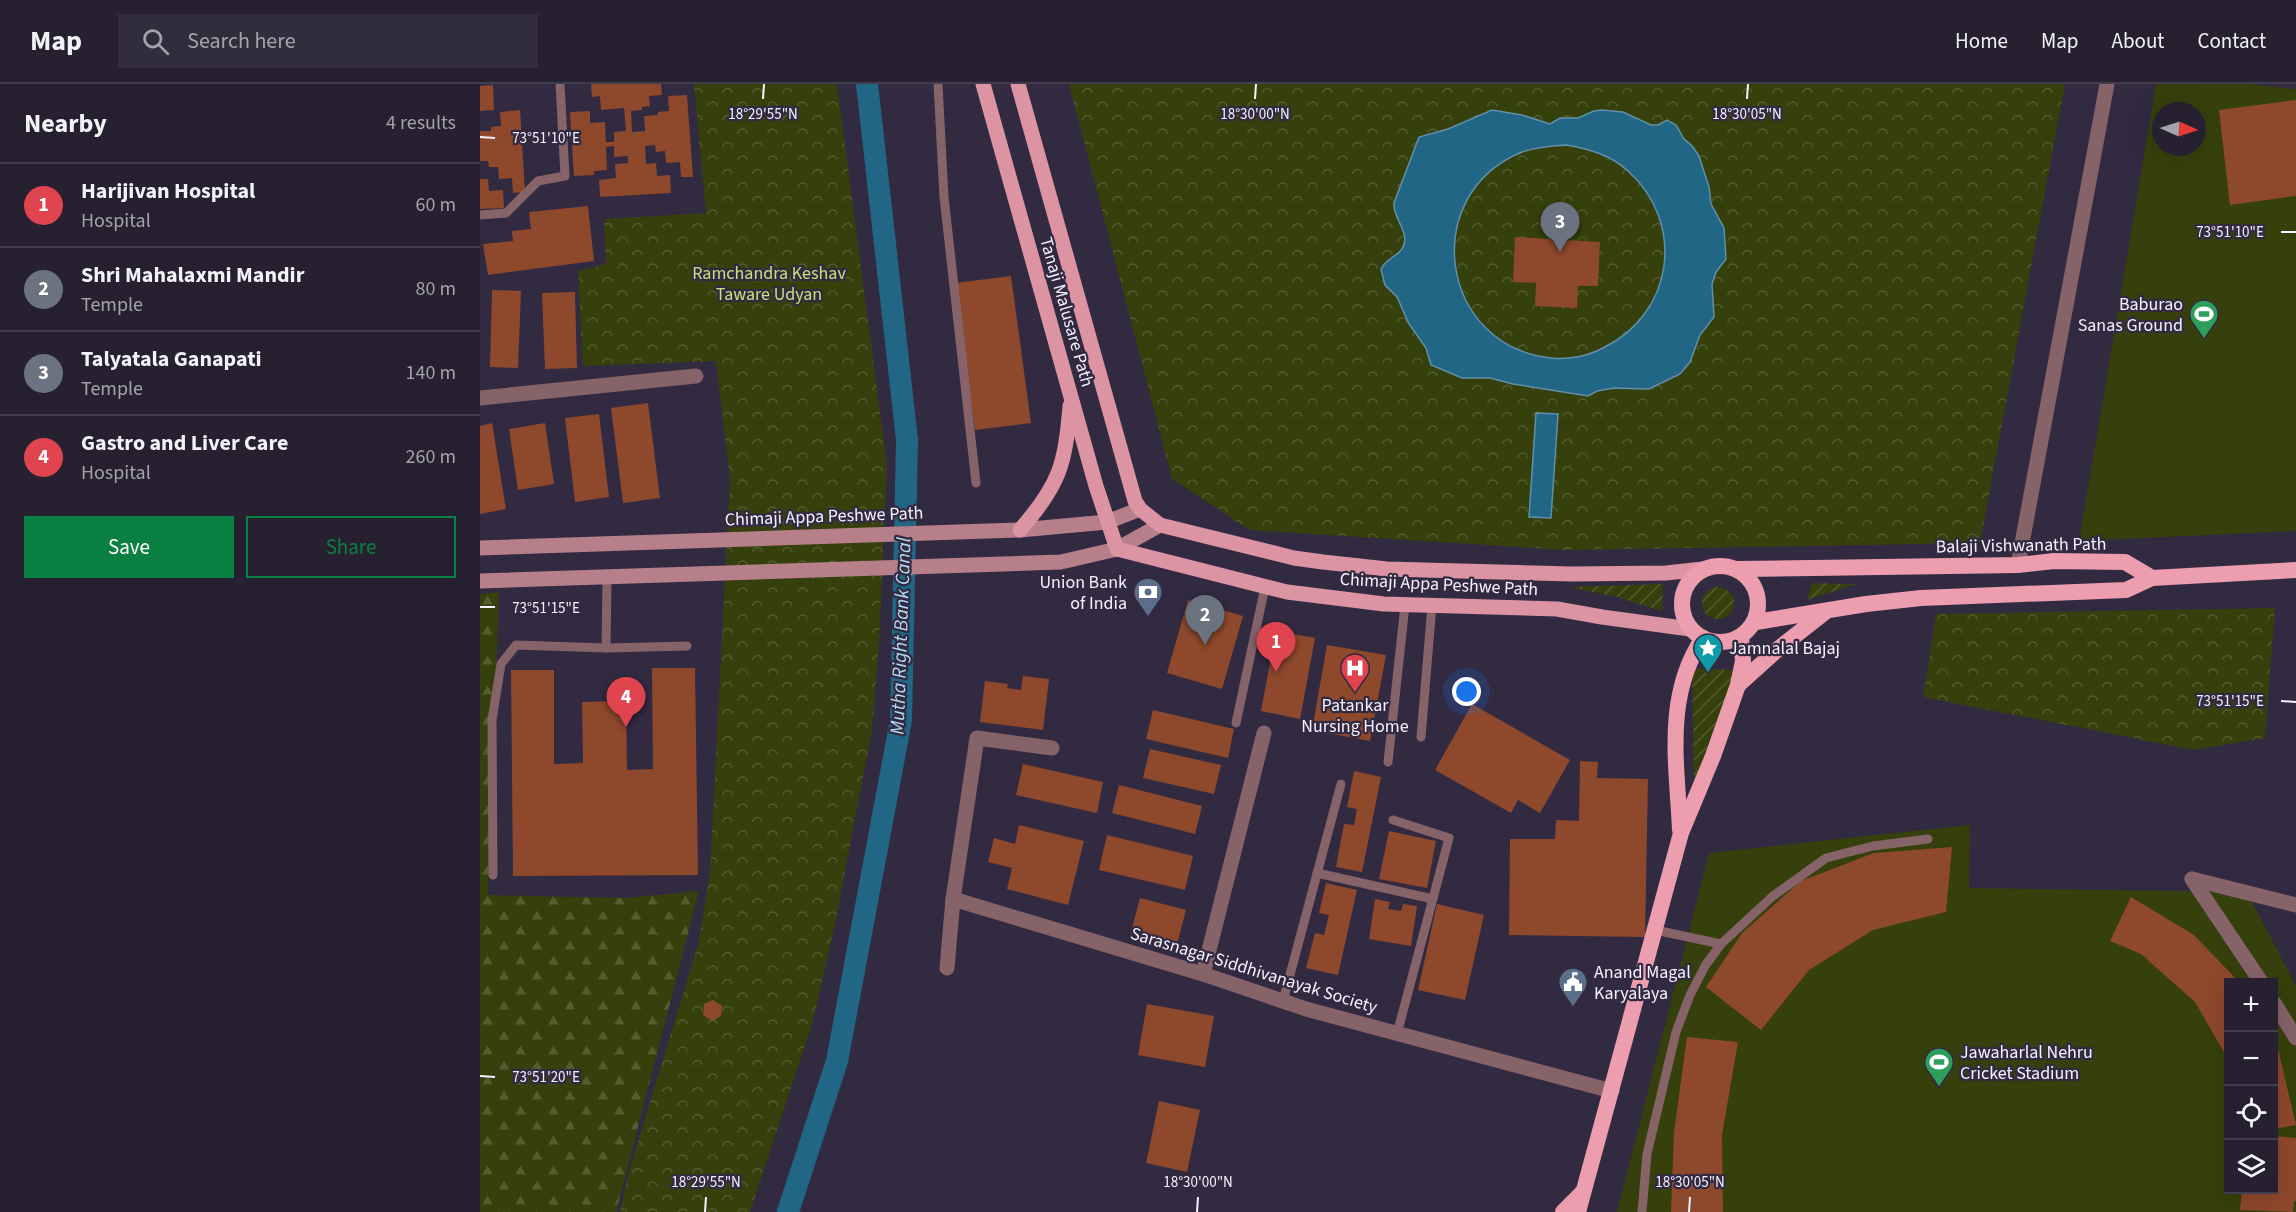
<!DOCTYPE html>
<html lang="en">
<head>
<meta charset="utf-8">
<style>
	body { margin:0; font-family:"Source Sans 3",sans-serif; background:#322d3d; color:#f1f3f6 }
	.controls { position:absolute; right:18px; bottom:18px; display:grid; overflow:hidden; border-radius:0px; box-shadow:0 6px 24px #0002 }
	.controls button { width:54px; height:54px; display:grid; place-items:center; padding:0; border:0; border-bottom:2px solid #423e4d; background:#262031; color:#f1f3f6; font:30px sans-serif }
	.compass { position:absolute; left:1672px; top:18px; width:54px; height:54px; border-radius:50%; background:#262031; box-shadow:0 6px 24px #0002; rotate:93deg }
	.you { position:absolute; left:987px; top:608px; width:21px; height:21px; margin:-15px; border:4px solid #fff; border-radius:50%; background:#1a73e8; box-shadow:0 0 0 9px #1a73e833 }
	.badge { display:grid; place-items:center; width:39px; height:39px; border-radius:50%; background:#0b8043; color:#fff; font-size:20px; font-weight:700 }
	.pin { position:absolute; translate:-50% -50px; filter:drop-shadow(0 2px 3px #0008) }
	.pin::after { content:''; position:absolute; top:32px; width:21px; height:18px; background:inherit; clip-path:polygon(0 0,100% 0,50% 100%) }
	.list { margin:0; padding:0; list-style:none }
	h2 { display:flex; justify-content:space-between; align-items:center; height:78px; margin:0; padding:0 24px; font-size:26px }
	h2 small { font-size:20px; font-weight:400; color:#a4a3ab }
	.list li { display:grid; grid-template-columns:39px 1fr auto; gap:18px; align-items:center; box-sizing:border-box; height:84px; padding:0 24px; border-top:2px solid #423e4d }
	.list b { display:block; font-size:22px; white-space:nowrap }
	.list p { margin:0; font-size:20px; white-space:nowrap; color:#a4a3ab }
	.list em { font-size:20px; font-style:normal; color:#a4a3ab }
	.actions { display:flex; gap:12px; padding:18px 24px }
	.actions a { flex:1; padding:14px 0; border:2px solid #0b8043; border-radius:0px; text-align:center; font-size:21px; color:#0b8043 }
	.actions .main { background:#0b8043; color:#fff }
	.icon { flex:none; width:33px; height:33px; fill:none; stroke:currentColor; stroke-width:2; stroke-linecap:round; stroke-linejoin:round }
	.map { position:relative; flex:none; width:1816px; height:1128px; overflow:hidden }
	header { display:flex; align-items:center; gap:36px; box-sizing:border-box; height:84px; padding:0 30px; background:#262031; border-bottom:2px solid #423e4d }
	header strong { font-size:28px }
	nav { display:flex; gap:33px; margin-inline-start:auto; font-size:21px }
	.search { width:420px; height:54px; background:#322d3d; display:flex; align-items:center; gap:15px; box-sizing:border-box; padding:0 21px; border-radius:0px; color:#a4a3ab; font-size:22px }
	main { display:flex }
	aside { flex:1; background:#262031 }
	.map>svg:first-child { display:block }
	.forest { fill:url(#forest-firs) }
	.park { fill:url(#park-crowns) }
	.garden { fill:url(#garden-furrows) }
	.pitch { fill:#36400c; fill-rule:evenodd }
	.water { fill:#226685; stroke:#6190a9; stroke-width:1.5; fill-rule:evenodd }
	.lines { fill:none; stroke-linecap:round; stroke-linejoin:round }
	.canal { stroke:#226685; stroke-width:22 }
	.building { fill:#8e482c }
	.service { stroke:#866269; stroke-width:9 }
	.minor { stroke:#866269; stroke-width:15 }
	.secondary { stroke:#b67f8a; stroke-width:15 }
	.primary { stroke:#dc94a3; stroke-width:15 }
	.trunk { stroke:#ed9eae; stroke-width:16 }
	.ticks { fill:none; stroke:#f5f2fe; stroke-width:2 }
	.labels { text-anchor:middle; stroke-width:4.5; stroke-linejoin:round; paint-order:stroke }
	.park-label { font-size:18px; fill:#c9e178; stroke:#322a41 }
	.poi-label { font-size:18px; fill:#f5f2fe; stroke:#322a41; text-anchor:start }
	.street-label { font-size:18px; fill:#f5f2fe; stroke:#322a41 }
	.water-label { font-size:20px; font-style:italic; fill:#b2dbf2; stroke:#322a41 }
	.ticks-label { font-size:15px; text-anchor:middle; fill:#f5f2fe; stroke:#322a41; stroke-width:4.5; stroke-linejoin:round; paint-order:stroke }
</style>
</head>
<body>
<header>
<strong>Map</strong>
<div class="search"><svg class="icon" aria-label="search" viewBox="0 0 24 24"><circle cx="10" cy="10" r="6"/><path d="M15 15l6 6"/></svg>Search here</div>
<nav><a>Home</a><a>Map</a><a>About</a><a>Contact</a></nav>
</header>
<main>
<aside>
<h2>Nearby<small>4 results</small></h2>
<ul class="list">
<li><span class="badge" style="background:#e0444e">1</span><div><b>Harijivan Hospital</b><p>Hospital</p></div><em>60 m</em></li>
<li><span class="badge" style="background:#6b7280">2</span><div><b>Shri Mahalaxmi Mandir</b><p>Temple</p></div><em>80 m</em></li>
<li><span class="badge" style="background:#6b7280">3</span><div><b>Talyatala Ganapati</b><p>Temple</p></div><em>140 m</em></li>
<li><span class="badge" style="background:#e0444e">4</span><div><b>Gastro and Liver Care</b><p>Hospital</p></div><em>260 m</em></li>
</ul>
<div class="actions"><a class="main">Save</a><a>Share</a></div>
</aside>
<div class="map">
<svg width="1816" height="1128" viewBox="0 0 1816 1128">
	<defs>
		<pattern id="forest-firs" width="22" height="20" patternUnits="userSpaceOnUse" patternTransform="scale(1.5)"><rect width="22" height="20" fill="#36400c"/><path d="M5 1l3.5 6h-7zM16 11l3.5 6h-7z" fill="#545c30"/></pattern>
		<pattern id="park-crowns" width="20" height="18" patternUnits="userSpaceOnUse" patternTransform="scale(1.5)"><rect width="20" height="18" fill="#36400c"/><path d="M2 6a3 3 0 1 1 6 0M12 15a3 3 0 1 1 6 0" fill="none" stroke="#545c30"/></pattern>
		<pattern id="garden-furrows" width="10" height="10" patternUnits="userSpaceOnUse" patternTransform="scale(1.5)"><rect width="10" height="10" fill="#36400c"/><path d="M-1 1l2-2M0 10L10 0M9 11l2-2" fill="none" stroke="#545c30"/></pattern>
	</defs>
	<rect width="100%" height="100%" fill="#322a41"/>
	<polygon class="forest" points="19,508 8,811 144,814 219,807 136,1128 0,1128 0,510"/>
	<g class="park">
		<polygon points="214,0 357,0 407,381 399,559 392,646 353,850 331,944 270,1128 140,1128 148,1091 219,857 230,788 250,395 236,277 103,282 98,187 126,180 124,135 226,129"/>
		<polygon points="589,0 1585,0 1500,459 1086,466 770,446 692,395"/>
		<polygon points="1795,524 1785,654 1714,666 1443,613 1456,530"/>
	</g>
	<g class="garden">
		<polygon points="1332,499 1376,500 1327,516"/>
		<polygon points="1183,500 1182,527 1137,513 1089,503"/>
		<circle cx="1238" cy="519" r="16"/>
		<polygon points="1212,584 1256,586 1214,699"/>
	</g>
	<g class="pitch">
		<path d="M1676,0H1768L1816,5V447L1599,457ZM1681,27H1717V63H1681Z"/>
		<path d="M1490,741L1489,804L1767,808L1816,902V1128H1137L1229,769ZM1748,898H1794V1106H1748Z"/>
	</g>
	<g class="water">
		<path d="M1012,26L1042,31L1070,40L1080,34H1098L1114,27L1122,26L1143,28L1171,41H1178L1187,36L1196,41L1204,55L1213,63L1219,72L1229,103L1231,120L1244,144L1246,175L1236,188L1232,200L1234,233L1220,251L1210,278L1200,290L1169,305L1134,304L1117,307L1108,312L1033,300L1010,294H982L951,281L946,264L929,240L917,213L905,201L901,185C906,175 916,173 922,165C932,150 912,133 914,119L939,53L968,45ZM1086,61C1109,65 1131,71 1148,87C1206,139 1194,230 1123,264C1108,272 1088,276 1071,274C959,262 938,110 1042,68C1056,63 1071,62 1086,61Z"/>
		<polygon points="1056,329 1078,330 1071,434 1049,433"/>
	</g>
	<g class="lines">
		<polyline class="canal" points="308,1128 357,977 421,636 427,356 387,0"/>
	</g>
	<g class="building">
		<polygon points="111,0 181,0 182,11 169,12 170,22 162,23 162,26 151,27 152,48 165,47 164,32 178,31 178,28 189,27 188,12 207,11 213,93 201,93 200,78 186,79 185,67 176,68 175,61 165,62 166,80 176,79 177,92 190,91 191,109 120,113 119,96 136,94 135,80 148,79 148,72 134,73 134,62 126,63 127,86 114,87 114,91 94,92 90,28 110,27 110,39 125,38 126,58 134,58 134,48 146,47 144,24 121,26 120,12 112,13"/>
		<polygon points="13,1 14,26 0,27 0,2"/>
		<polygon points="1816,16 1816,112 1750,121 1739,26"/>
		<polygon points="40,26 45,108 33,109 32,94 19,95 18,83 9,83 8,77 0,77 0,47 11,47 11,43 21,42 20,28"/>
		<polygon points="0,95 8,95 9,107 23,106 24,124 0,125"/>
		<polygon points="108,122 114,177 8,191 3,160 33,157 32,147 51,145 49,128"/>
		<polygon points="1035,153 1120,158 1118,202 1098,202 1097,224 1055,222 1056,199 1033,198"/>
		<polygon points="531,192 551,339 495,346 475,199"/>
		<polygon points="12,206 41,207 38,284 10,283"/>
		<polygon points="95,208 97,284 65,285 62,209"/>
		<polygon points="168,319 180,414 143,419 131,324"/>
		<polygon points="119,330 129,413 95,418 85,334"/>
		<polygon points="12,339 26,425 0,430 0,342"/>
		<polygon points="65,339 74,400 38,406 29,345"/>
		<polygon points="708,516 763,532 742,605 687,589"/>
		<polygon points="796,547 835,554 820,635 781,627"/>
		<polygon points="847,561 906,571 890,657 832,646"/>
		<polygon points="172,584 215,584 218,791 33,792 31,586 74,586 74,680 103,679 102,618 146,617 147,686 173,685"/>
		<polygon points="543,592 569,595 563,646 500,638 505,597 528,600 527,604 541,606"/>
		<polygon points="992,620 1090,676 1060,729 1038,716 1031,729 955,686"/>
		<polygon points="673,626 754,645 748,674 666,655"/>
		<polygon points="670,665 741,681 734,710 663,694"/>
		<polygon points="1100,677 1118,678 1117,694 1168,695 1165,853 1029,851 1030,755 1075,755 1076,736 1099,737"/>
		<polygon points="543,680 623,698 617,729 536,711"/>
		<polygon points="874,687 901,693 882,788 856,783 864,740 874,741 877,725 867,723"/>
		<polygon points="639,701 722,722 715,750 632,729"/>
		<polygon points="539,741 604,757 588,821 527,805 532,784 508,778 514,754 535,760"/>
		<polygon points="909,747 956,757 947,804 899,795"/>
		<polygon points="627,751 713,772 705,806 619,786"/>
		<polygon points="1472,763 1466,828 1393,846 1329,886 1281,946 1226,903 1262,849 1321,797 1394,769"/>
		<polygon points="846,799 877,806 858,891 826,884 835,849 844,851 849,831 839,829"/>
		<polygon points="1651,813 1714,851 1759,898 1748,898 1748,975 1715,918 1661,870 1630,857"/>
		<polygon points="660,814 706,826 696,864 650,852"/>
		<polygon points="895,815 910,818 908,825 921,827 923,820 937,822 931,862 889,855"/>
		<polygon points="957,820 1004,831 985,916 938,906"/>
		<polygon points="233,916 242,922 241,932 232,937 223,931 224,920"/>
		<polygon points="667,920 734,932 725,983 658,971"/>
		<polygon points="1207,953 1258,958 1242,1051 1243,1128 1191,1128 1194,1049"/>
		<polygon points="1794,959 1799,969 1816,1041 1794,1045"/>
		<polygon points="679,1017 720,1026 707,1088 666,1079"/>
		<polygon points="1794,1052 1816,1054 1816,1117 1814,1117 1813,1128 1760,1126 1762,1106 1794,1106"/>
	</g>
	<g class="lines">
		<g class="service">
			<polyline points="458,0 464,113 496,399"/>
			<polyline points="0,131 26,129 58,97 85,92 80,0"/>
			<polyline points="126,564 207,562"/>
			<polyline points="756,639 785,503"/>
			<polyline points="941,653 952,521"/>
			<polyline points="908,678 925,521"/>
			<polyline points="913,736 969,754 917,950"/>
			<polyline points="837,789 953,815"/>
			<polyline points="13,791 12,636 21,580 36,561 126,564 127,494"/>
			<polyline points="1175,846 1241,860"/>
			<polyline points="803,917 861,700"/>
			<polyline points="1162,1128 1167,1070 1196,948 1210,911 1225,882 1241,860 1293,812 1346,774 1393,762 1448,755"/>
		</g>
		<g class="minor">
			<polyline points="0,314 216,292"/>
			<polyline points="1538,481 1627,0"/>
			<polyline points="1712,795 1781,898"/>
			<polyline points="1712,795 1816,821"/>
			<polyline points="473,815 497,654 572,664"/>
			<polyline points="467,884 473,815 723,890 826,925 1132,1007"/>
			<polyline points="723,890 784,649"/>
			<polyline points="1794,919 1816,954"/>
		</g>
		<g class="secondary">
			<polyline points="0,464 540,446 627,438 660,425"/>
			<polyline points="0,497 581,478 637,465 680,441"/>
		</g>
		<g class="primary">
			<polyline points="503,0 616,402 637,465 807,508 904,520 1077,525 1122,533 1210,545"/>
			<polyline points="538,0 655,417 660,425 680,441 814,474 843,478 907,485 1092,490 1186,489 1223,485"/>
			<path d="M540,446C580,400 585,381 590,322"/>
		</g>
		<g class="trunk">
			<circle cx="1240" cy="520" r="38"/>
			<polyline points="1258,485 1538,481 1574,477 1645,478 1672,494"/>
			<polyline points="1276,538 1386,520 1441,514 1646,506 1672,494 1816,486"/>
			<polyline points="1258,601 1298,565 1344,529"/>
			<path d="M1200,746C1197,680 1184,612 1223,554"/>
			<polyline points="1083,1128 1102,1109"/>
			<polyline points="1098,1128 1201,749 1233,672 1258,601 1263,577 1261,553"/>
		</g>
	</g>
	<path class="ticks" d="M283,15L284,0M775,15L776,0M1267,15L1268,0M0,53L15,54M1801,148H1816M0,523H15M1801,617L1816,618M0,992L15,993M225,1128L226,1113M717,1128L718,1113M1209,1128L1210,1113"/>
	<defs>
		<g id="stadium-pin" transform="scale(1.5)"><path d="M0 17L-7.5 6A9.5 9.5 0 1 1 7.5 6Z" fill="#2e9e5b" stroke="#322a41"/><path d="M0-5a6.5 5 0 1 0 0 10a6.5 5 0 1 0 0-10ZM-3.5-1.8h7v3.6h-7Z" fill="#fff"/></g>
		<g id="bank-pin" transform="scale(1.5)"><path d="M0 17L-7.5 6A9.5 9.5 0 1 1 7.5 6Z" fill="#5c6f8a" stroke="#322a41"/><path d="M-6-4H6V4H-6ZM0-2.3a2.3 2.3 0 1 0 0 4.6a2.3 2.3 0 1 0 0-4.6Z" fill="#fff"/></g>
		<g id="sight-pin" transform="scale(1.5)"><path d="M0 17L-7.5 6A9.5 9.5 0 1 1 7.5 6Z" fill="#0f9aa8" stroke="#322a41"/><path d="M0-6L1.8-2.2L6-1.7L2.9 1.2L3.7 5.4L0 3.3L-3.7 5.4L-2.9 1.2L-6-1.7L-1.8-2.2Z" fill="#fff"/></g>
		<g id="hospital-pin" transform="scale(1.5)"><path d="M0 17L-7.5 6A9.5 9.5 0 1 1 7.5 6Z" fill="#e0444e" stroke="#322a41"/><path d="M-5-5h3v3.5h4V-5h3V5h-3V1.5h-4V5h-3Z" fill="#fff"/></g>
		<g id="civic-pin" transform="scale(1.5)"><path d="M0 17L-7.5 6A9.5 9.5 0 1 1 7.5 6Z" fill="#5c6f8a" stroke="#322a41"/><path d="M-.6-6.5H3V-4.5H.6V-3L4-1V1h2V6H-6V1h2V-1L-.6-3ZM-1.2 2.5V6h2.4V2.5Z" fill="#fff"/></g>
	</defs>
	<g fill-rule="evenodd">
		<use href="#stadium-pin" x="1724" y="230"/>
		<use href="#bank-pin" x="668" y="508"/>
		<use href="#sight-pin" x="1228" y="564"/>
		<use href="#hospital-pin" x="875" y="584"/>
		<use href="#civic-pin" x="1093" y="898"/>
		<use href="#stadium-pin" x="1459" y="978"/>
	</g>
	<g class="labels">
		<g class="park-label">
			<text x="289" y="195">Ramchandra Keshav<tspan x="289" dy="21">Taware Udyan</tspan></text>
		</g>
		<g class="poi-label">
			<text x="1703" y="226" text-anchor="end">Baburao<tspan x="1703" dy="21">Sanas Ground</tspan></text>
			<text x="647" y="504" text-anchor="end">Union Bank<tspan x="647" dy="21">of India</tspan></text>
			<text x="1249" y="570">Jamnalal Bajaj</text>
			<text x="875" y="627" text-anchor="middle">Patankar<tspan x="875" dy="21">Nursing Home</tspan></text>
			<text x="1114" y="894">Anand Magal<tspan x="1114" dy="21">Karyalaya</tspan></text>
			<text x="1480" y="974">Jawaharlal Nehru<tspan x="1480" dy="21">Cricket Stadium</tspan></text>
		</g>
		<g class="street-label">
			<text transform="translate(587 228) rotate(74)" y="6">Tanaji Malusare Path</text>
			<text transform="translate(344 432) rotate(-2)" y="6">Chimaji Appa Peshwe Path</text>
			<text transform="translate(1541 461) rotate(-1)" y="6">Balaji Vishwanath Path</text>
			<text transform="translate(959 500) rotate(3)" y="6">Chimaji Appa Peshwe Path</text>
			<text transform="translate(774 886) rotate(17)" y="6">Sarasnagar Siddhivanayak Society</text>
		</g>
		<g class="water-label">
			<text transform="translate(420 552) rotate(-88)" y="7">Mutha Right Bank Canal</text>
		</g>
	</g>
	<g class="ticks-label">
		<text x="283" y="35">18°29'55"N</text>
		<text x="775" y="35">18°30'00"N</text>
		<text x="1267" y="35">18°30'05"N</text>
		<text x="66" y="59">73°51'10"E</text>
		<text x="1750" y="153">73°51'10"E</text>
		<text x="66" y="529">73°51'15"E</text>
		<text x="1750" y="622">73°51'15"E</text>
		<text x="66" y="998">73°51'20"E</text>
		<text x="226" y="1103">18°29'55"N</text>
		<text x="718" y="1103">18°30'00"N</text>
		<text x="1210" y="1103">18°30'05"N</text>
	</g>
</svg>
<div class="controls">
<button>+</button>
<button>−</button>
<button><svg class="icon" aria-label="locate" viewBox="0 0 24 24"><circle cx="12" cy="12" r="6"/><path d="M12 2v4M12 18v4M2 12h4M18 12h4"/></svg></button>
<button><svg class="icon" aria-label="layers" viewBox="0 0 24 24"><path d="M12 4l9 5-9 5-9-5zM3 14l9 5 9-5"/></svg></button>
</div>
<svg class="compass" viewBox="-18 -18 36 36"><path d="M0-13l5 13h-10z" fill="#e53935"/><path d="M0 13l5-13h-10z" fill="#a4a3ab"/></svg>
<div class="you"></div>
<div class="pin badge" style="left:796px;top:588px;background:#e0444e">1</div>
<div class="pin badge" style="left:725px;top:561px;background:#6b7280">2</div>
<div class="pin badge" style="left:1080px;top:168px;background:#6b7280">3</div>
<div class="pin badge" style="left:146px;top:643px;background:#e0444e">4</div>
</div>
</main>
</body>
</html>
